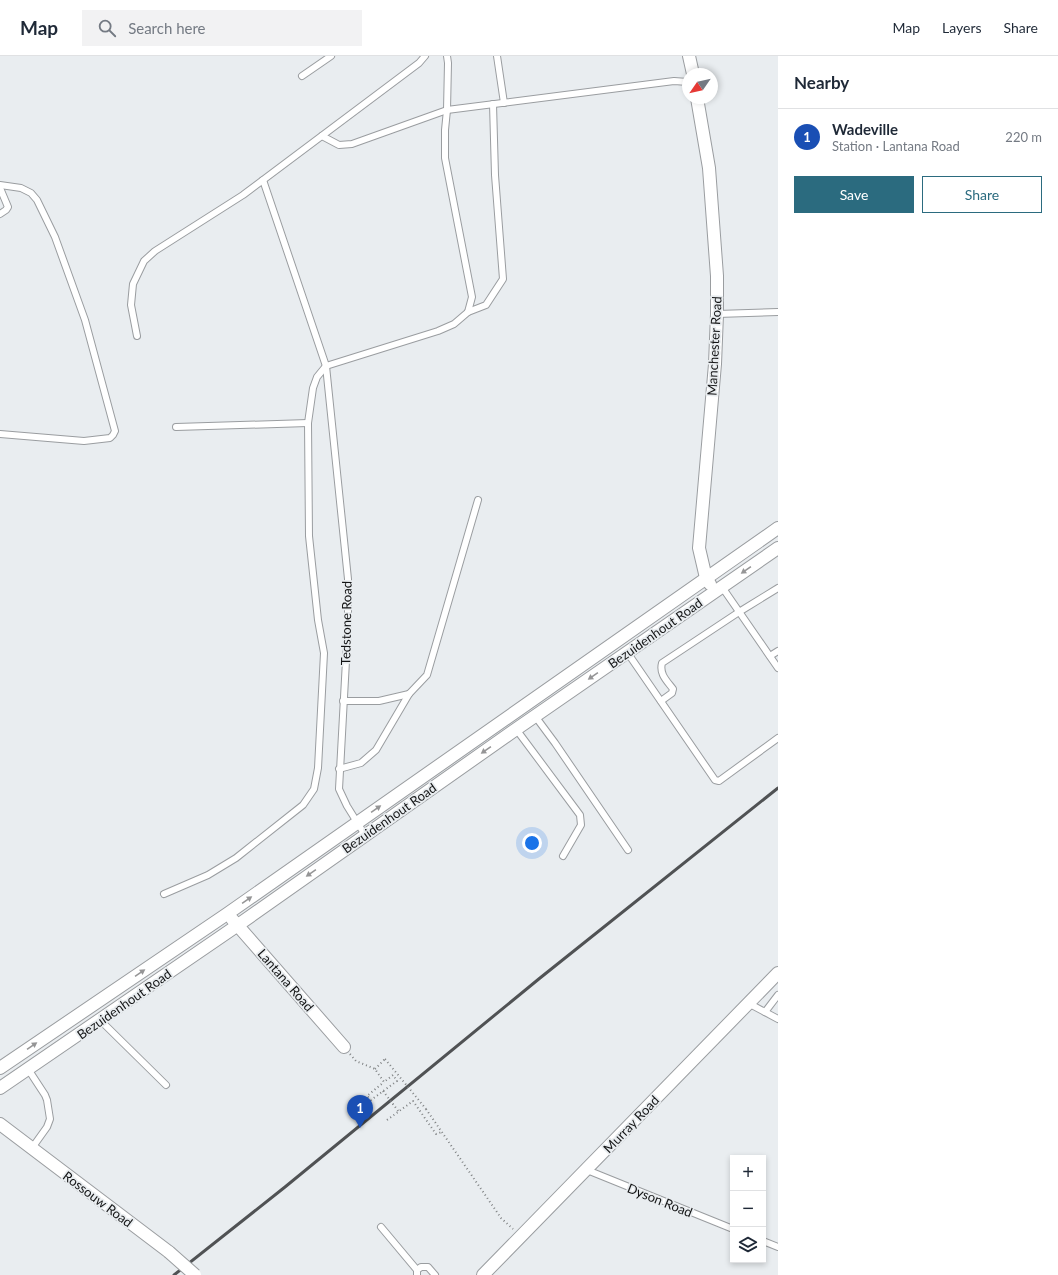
<!DOCTYPE html>
<html lang="en">
<head>
<meta charset="utf-8">
<style>
	body { margin:0; font-family:Lato,sans-serif; background:#f2f2f3; color:#1f2937 }
	.controls { position:absolute; right:12px; bottom:12px; display:grid; overflow:hidden; border-radius:0px; box-shadow:0 2px 6px #0003 }
	.controls button { width:36px; height:36px; display:grid; place-items:center; padding:0; border:0; border-bottom:1px solid #e0e1e3; background:#fff; color:#1f2937; font:20px sans-serif }
	.compass { position:absolute; left:682px; top:12px; width:36px; height:36px; border-radius:50%; background:#fff; box-shadow:0 2px 6px #0003; rotate:236deg }
	.you { position:absolute; left:532px; top:787px; width:14px; height:14px; margin:-10px; border:3px solid #fff; border-radius:50%; background:#1a73e8; box-shadow:0 0 0 6px #1a73e833 }
	.badge { display:grid; place-items:center; width:26px; height:26px; border-radius:50%; background:#2b6b7f; color:#fff; font-size:13px; font-weight:700 }
	.pin { position:absolute; translate:-50% -33px; filter:drop-shadow(0 1px 2px #0008) }
	.pin::after { content:''; position:absolute; top:21px; width:14px; height:12px; background:inherit; clip-path:polygon(0 0,100% 0,50% 100%) }
	.list { margin:0; padding:0; list-style:none }
	h2 { display:flex; justify-content:space-between; align-items:center; height:52px; margin:0; padding:0 16px; font-size:17px }
	h2 small { font-size:13px; font-weight:400; color:#747a83 }
	.list li { display:grid; grid-template-columns:26px 1fr auto; gap:12px; align-items:center; box-sizing:border-box; height:56px; padding:0 16px; border-top:1px solid #e0e1e3 }
	.list b { display:block; font-size:15px; white-space:nowrap }
	.list p { margin:0; font-size:13px; white-space:nowrap; color:#747a83 }
	.list em { font-size:13px; font-style:normal; color:#747a83 }
	.actions { display:flex; gap:8px; padding:12px 16px }
	.actions a { flex:1; padding:9px 0; border:1px solid #2b6b7f; border-radius:0px; text-align:center; font-size:14px; color:#2b6b7f }
	.actions .main { background:#2b6b7f; color:#fff }
	.icon { flex:none; width:22px; height:22px; fill:none; stroke:currentColor; stroke-width:2; stroke-linecap:round; stroke-linejoin:round }
	.map { position:relative; flex:none; width:778px; height:1219px; overflow:hidden }
	header { display:flex; align-items:center; gap:24px; box-sizing:border-box; height:56px; padding:0 20px; background:#fff; border-bottom:1px solid #e0e1e3 }
	header strong { font-size:19px }
	nav { display:flex; gap:22px; margin-inline-start:auto; font-size:14px }
	.search { width:280px; height:36px; background:#f2f2f3; display:flex; align-items:center; gap:10px; box-sizing:border-box; padding:0 14px; border-radius:0px; color:#747a83; font-size:15px }
	main { display:flex }
	aside { flex:1; background:#fff }
	.map>svg:first-child { display:block }
	.lines { fill:none; stroke-linecap:round; stroke-linejoin:round }
	.lane-casing { stroke:#9a9da0; stroke-width:8 }
	.street-casing { stroke:#9a9da0; stroke-width:14 }
	.path { stroke:#7e8082; stroke-width:2; stroke-dasharray:1 3; stroke-linecap:butt }
	.lane { stroke:#fff; stroke-width:6 }
	.street { stroke:#fff; stroke-width:12 }
	.rail { stroke:#505254; stroke-width:3 }
	.street-bridge-casing { stroke:#9a9da0; stroke-width:14; stroke-linecap:butt }
	.path-bridge { stroke:#7e8082; stroke-width:2; stroke-dasharray:1 3; stroke-linecap:butt }
	.street-bridge { stroke:#fff; stroke-width:12 }
	.oneway { fill:#959596 }
	.labels { text-anchor:middle; stroke-width:3.5; stroke-linejoin:round; paint-order:stroke }
	.street-label { font-size:13px; fill:#131415; stroke:#e9edf0 }
</style>
</head>
<body>
<header>
<strong>Map</strong>
<div class="search"><svg class="icon" aria-label="search" viewBox="0 0 24 24"><circle cx="10" cy="10" r="6"/><path d="M15 15l6 6"/></svg>Search here</div>
<nav><a>Map</a><a>Layers</a><a>Share</a></nav>
</header>
<main>
<div class="map">
<svg width="778" height="1219" viewBox="0 0 778 1219">
	<rect width="100%" height="100%" fill="#e9edf0"/>
	<g class="lines">
		<g class="lane-casing">
			<g id="lane">
				<polyline points="497,0 504,47"/>
				<polyline points="302,20 331,0"/>
				<polyline points="322,80 339,89 352,88 447,54 674,25 688,26"/>
				<polyline points="263,124 326,310 348,523 348,568 339,733 347,750 365,779"/>
				<polyline points="0,129 21,132 31,137 37,144 55,181 85,264 115,375 113,379 110,382 84,385 0,378"/>
				<polyline points="0,132 8,151 6,154 0,158"/>
				<polyline points="468,256 486,249 503,223 495,119 493,48"/>
				<polyline points="717,258 778,256"/>
				<polyline points="137,280 131,249 133,228 144,205 155,195 243,139 419,7 425,0"/>
				<polyline points="176,371 308,367"/>
				<polyline points="722,531 778,612"/>
				<polyline points="627,596 715,724 719,725 778,682"/>
				<polyline points="770,600 778,595"/>
				<polyline points="343,645 379,645 409,638 427,619 478,444"/>
				<path d="M661,645L672,637L673,633C667,625 659,618 662,607L739,556L778,532"/>
				<polyline points="535,660 555,687 628,794"/>
				<polyline points="516,673 580,759 581,769 563,800"/>
				<polyline points="339,713 361,707 376,694 409,638"/>
				<polyline points="164,838 208,819 236,802 303,749 314,733 318,712 324,597 318,564 309,480 308,367 313,332 317,321 326,310 438,275 454,268 468,256 472,241 445,102 445,74 447,54 448,7 447,0"/>
				<polyline points="748,947 778,963"/>
				<polyline points="765,956 778,939"/>
				<polyline points="100,964 166,1029"/>
				<polyline points="28,1013 45,1039 47,1044 50,1063 47,1071 32,1092"/>
				<polyline points="587,1114 733,1173"/>
				<polyline points="381,1171 417,1214"/>
				<polyline points="763,1185 778,1191"/>
				<polyline points="417,1219 417,1214 421,1211 428,1211 435,1219"/>
			</g>
		</g>
		<g class="street-casing">
			<g id="street">
				<polyline points="689,0 693,18"/>
				<polyline points="697,42 709,112 717,220 717,258 715,308 699,492 706,522 710,528"/>
				<polyline points="232,863 344,991"/>
				<polyline points="0,1012 227,858 778,472"/>
				<polyline points="0,1032 238,869 512,676 778,492"/>
				<polyline points="0,1068 169,1196"/>
				<polyline points="483,1219 778,917"/>
			</g>
		</g>
		<g class="path">
			<polyline points="350,998 356,1005 375,1013 384,1026 393,1019 397,1025 371,1044 367,1040 384,1026"/>
			<polyline points="375,1013 385,1003"/>
			<polyline points="426,1053 501,1162 513,1173"/>
			<polyline points="387,1064 413,1045 436,1078 442,1076"/>
		</g>
		<use href="#lane" class="lane"/>
		<use href="#street" class="street"/>
		<polyline class="rail" points="174,1219 285,1131 540,922 778,732"/>
		<g class="street-bridge-casing">
			<polyline id="street-bridge" points="169,1196 195,1219"/>
		</g>
		<g class="path-bridge">
			<polyline points="385,1003 426,1053"/>
			<polyline points="383,1035 399,1056"/>
		</g>
		<use href="#street-bridge" class="street-bridge"/>
	</g>
	<defs><path id="oneway-solid" d="M-6-.8H1V-3.2L6.5 0L1 3.2V.8H-6Z"/></defs>
	<g class="oneway">
		<use href="#oneway-solid" transform="translate(746 514) rotate(145)"/>
		<use href="#oneway-solid" transform="translate(593 620) rotate(145)"/>
		<use href="#oneway-solid" transform="translate(486 694) rotate(145)"/>
		<use href="#oneway-solid" transform="translate(376 753) rotate(-35)"/>
		<use href="#oneway-solid" transform="translate(311 817) rotate(145)"/>
		<use href="#oneway-solid" transform="translate(247 844) rotate(-35)"/>
		<use href="#oneway-solid" transform="translate(140 917) rotate(-34)"/>
		<use href="#oneway-solid" transform="translate(32 990) rotate(-34)"/>
	</g>
	<g class="labels">
		<g class="street-label">
			<text transform="translate(714 290) rotate(-87)" y="5">Manchester Road</text>
			<text transform="translate(346 567) rotate(-89)" y="5">Tedstone Road</text>
			<text transform="translate(655 577) rotate(-35)" y="5">Bezuidenhout Road</text>
			<text transform="translate(389 762) rotate(-35)" y="5">Bezuidenhout Road</text>
			<text transform="translate(286 924) rotate(49)" y="5">Lantana Road</text>
			<text transform="translate(124 948) rotate(-35)" y="5">Bezuidenhout Road</text>
			<text transform="translate(631 1068) rotate(-46)" y="5">Murray Road</text>
			<text transform="translate(98 1143) rotate(37)" y="5">Rossouw Road</text>
			<text transform="translate(660 1144) rotate(22)" y="5">Dyson Road</text>
		</g>
	</g>
</svg>
<div class="controls">
<button>+</button>
<button>−</button>
<button><svg class="icon" aria-label="layers" viewBox="0 0 24 24"><path d="M12 4l9 5-9 5-9-5zM3 14l9 5 9-5"/></svg></button>
</div>
<svg class="compass" viewBox="-18 -18 36 36"><path d="M0-13l5 13h-10z" fill="#e53935"/><path d="M0 13l5-13h-10z" fill="#747a83"/></svg>
<div class="you"></div>
<div class="pin badge" style="left:360px;top:1072px;background:#1a4fb4">1</div>
</div>
<aside>
<h2>Nearby<small></small></h2>
<ul class="list">
<li><span class="badge" style="background:#1a4fb4">1</span><div><b>Wadeville</b><p>Station · Lantana Road</p></div><em>220 m</em></li>
</ul>
<div class="actions"><a class="main">Save</a><a>Share</a></div>
</aside>
</main>
</body>
</html>
